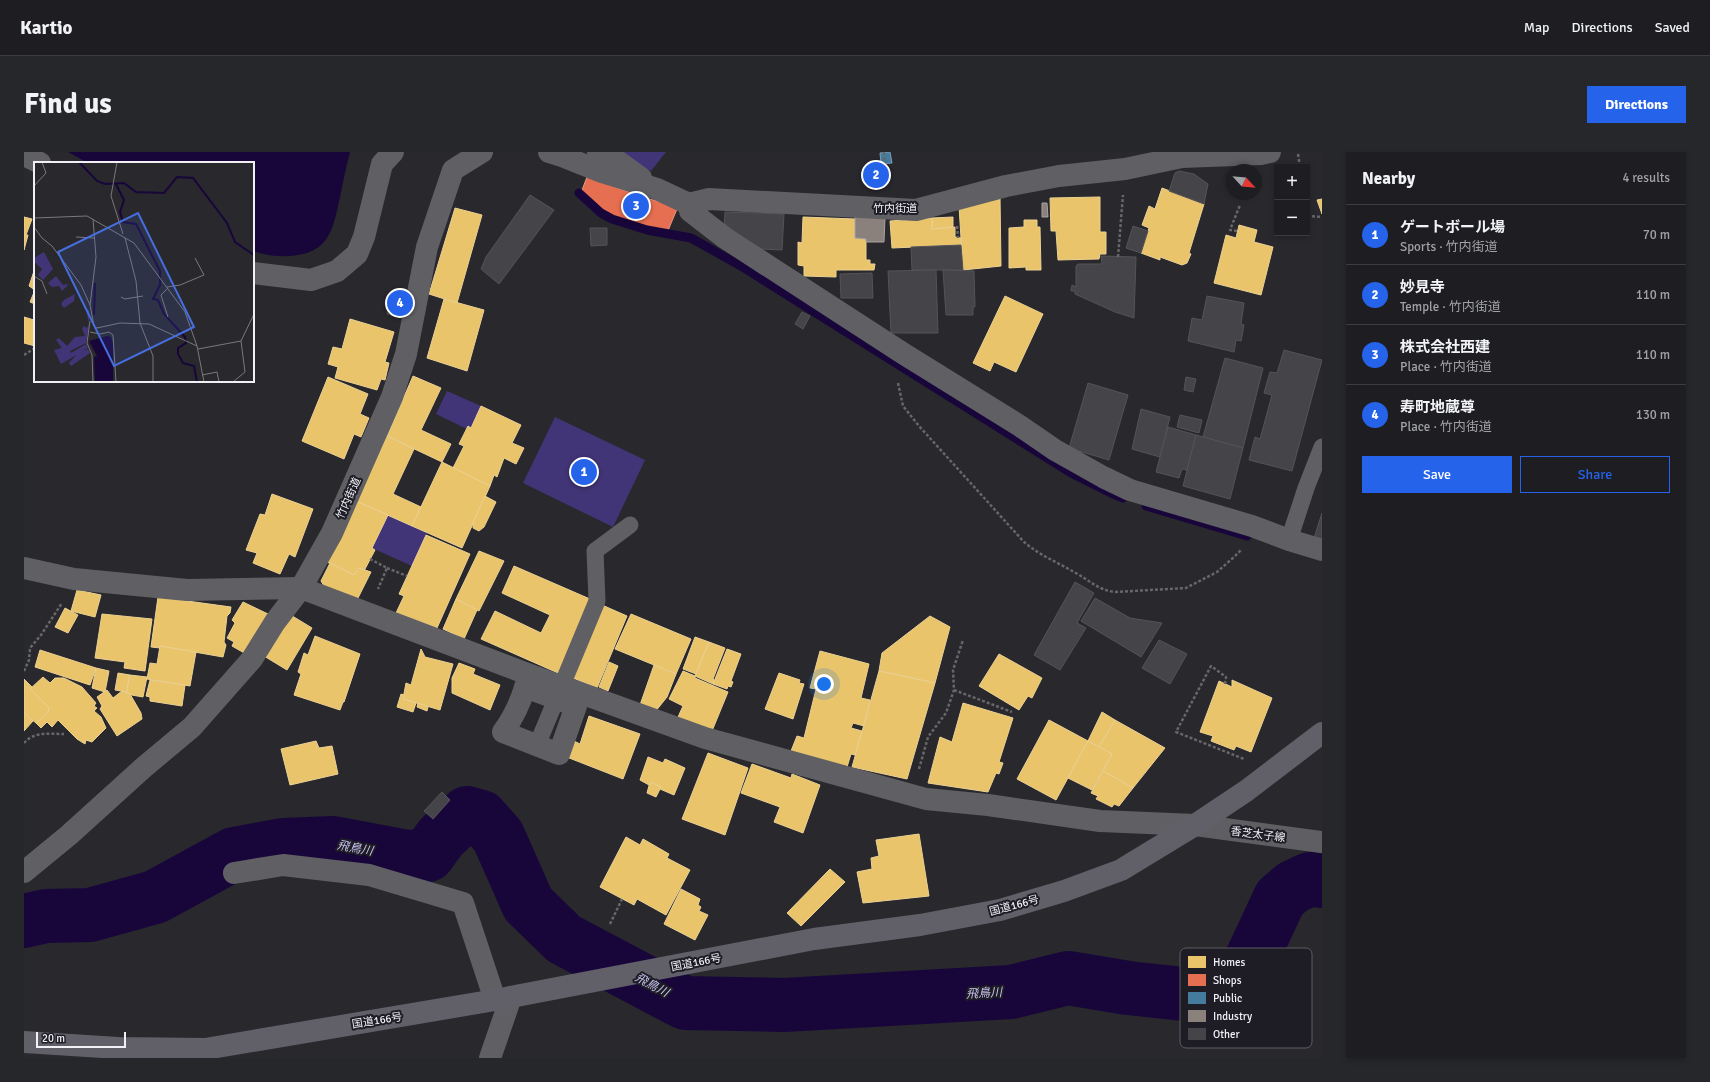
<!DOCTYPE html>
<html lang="en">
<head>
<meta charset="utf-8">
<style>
	body { margin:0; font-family:Signika,"Noto Sans JP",sans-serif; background:#26272a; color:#f1f3f6 }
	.controls { position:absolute; right:12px; top:12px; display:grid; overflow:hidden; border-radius:0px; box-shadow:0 2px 6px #0003 }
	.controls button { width:36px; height:36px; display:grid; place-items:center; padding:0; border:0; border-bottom:1px solid #3c3c40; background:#1e1e22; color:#f1f3f6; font:20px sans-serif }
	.compass { position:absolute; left:1202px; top:12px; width:36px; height:36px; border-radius:50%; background:#1e1e22; box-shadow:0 2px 6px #0003; rotate:116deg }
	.scale { position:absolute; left:12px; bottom:10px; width:90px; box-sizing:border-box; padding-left:4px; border:2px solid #f0f0f5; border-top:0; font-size:11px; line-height:14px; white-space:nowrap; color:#f0f0f5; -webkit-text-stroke:3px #1e1d25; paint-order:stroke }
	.you { position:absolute; left:800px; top:532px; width:14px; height:14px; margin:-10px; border:3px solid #fff; border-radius:50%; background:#1a73e8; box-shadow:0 0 0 6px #1a73e833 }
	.badge { display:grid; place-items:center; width:26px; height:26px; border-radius:50%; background:#2563eb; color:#fff; font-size:13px; font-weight:700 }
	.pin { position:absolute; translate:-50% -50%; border:2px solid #fff; box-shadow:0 1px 4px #0006 }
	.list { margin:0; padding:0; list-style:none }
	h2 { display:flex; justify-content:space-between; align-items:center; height:52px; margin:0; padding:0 16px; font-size:17px }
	h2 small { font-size:13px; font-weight:400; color:#a1a2a5 }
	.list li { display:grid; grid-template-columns:26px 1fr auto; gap:12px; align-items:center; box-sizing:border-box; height:60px; padding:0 16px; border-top:1px solid #3c3c40 }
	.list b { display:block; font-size:15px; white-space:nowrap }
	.list p { margin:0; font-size:13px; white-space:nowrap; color:#a1a2a5 }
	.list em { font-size:13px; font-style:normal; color:#a1a2a5 }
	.actions { display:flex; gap:8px; padding:12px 16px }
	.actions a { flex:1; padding:9px 0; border:1px solid #2563eb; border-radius:0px; text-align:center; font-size:14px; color:#2563eb }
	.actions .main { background:#2563eb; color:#fff }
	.map { position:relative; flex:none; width:1298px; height:906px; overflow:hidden; border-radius:0px }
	header { display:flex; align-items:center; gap:24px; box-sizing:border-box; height:56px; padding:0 20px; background:#1e1e22; border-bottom:1px solid #3c3c40 }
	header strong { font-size:19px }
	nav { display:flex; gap:22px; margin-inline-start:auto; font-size:14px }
	.intro { display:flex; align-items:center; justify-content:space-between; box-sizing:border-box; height:96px; padding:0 24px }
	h1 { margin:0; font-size:28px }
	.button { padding:10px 18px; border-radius:0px; background:#2563eb; color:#fff; font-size:14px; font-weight:700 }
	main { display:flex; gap:24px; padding:0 24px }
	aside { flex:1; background:#1e1e22; border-radius:0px; box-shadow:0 2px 6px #0003 }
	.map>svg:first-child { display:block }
	.green { fill:#423577 }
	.water { fill:#18063b }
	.homes { fill:#e9c46a; stroke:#ebd194 }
	.shops { fill:#e76f51; stroke:#ea9682 }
	.public { fill:#457b9d; stroke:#789eb7 }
	.industry { fill:#8a817c; stroke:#a9a2a0 }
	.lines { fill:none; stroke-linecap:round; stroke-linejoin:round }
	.stream { stroke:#18063b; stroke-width:9 }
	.river { stroke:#18063b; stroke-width:54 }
	.building { fill:#454549; stroke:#545458 }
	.path { stroke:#676769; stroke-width:2.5; stroke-dasharray:3 2; stroke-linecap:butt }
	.lane { stroke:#606064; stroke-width:17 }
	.street { stroke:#606064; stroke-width:22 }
	.secondary { stroke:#5e5e63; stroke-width:22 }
	.highway { stroke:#616069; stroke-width:22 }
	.labels { text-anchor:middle; stroke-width:4; stroke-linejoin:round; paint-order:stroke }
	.street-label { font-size:11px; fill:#f0f0f5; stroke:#1e1d25 }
	.water-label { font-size:12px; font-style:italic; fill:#c8c4f1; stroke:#1e1d25 }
	.inset-river { fill:none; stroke:#18063b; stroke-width:2 }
	.inset-road { fill:none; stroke:#78787d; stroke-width:1 }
	.view { fill:#476ede; fill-opacity:0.15; stroke:#476ede; stroke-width:2 }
	.inset-edge { fill:none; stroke:#f0f0f5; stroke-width:2 }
	.key { fill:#1e1d25; stroke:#5d5c63; stroke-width:1 }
	.key-label { font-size:11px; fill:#f0f0f5 }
</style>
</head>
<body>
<header>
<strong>Kartio</strong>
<nav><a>Map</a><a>Directions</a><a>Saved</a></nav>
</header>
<div class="intro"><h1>Find us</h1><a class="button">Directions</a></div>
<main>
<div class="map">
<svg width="1298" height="906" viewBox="0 0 1298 906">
	<rect width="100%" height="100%" fill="#28282d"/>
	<g class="green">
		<polygon points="592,0 642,0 627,19"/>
		<polygon points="423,239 457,254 447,276 444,274 443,277 412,262"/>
		<polygon points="531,265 621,308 589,375 499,331"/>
		<polygon points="364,363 403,381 388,414 348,396"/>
	</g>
	<path class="water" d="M44,0H326C322,15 319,30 316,45C309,78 305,102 265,104C254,105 240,103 229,99V11H64Z"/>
	<g class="homes">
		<polygon points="1138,36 1180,52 1165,101 1167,102 1163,111 1158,113 1136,105 1136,108 1117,101 1125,76 1118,73 1125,54 1131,57"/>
		<polygon points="976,44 977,114 939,118 935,54"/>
		<polygon points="1076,45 1076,80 1082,80 1082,102 1076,102 1075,107 1034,108 1032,79 1027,79 1026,46"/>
		<polygon points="1298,47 1298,62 1293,48"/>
		<polygon points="431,56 458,63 433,151 405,142"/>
		<polygon points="0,65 8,67 2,83 4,83 0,98"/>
		<polygon points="779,65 831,67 831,86 842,87 842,108 846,108 846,112 851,112 850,118 812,118 812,125 780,124 780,114 774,113 774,90 778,91"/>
		<polygon points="929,65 929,75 908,77 908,66"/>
		<polygon points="908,66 908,77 931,75 931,85 937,86 937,93 868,96 866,69"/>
		<polygon points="1000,68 1013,68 1013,75 1016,75 1017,118 1002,118 1002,115 985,116 985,76 1000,75"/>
		<polygon points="1215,73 1233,78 1230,90 1249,95 1237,143 1190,131 1202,83 1212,86"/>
		<polygon points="11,116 11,138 5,134"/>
		<polygon points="11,138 11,152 6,150"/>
		<polygon points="981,144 1019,162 992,220 970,210 966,219 949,211"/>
		<polygon points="420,147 460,158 443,219 403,206"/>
		<polygon points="0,165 10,168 11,165 11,194 0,191"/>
		<polygon points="326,167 370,180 361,210 365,211 361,228 357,227 353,238 311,226 314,215 304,212 309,195 318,197"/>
		<polygon points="389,224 417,236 397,278 427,292 418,310 363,284"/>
		<polygon points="304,225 344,242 336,262 345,266 337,285 330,282 320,307 278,289"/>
		<polygon points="457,254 497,273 488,291 500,296 492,312 480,306 473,325 470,323 466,334 429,316 440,294 435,292 444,274 447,276"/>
		<polygon points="363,284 390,297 369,342 397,355 388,374 332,349"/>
		<polygon points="418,310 466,334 438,396 388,374"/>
		<polygon points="248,342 289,357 271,405 265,402 256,422 229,411 233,401 222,398 236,362 241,363"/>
		<polygon points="461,344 472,350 460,375 455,379 449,376 449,370"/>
		<polygon points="332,349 364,363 348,396 351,398 340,419 335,416 330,423 303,410"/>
		<polygon points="402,383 446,402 413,476 372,461 380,444 375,442"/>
		<polygon points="455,399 480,409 455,459 432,447"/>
		<polygon points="306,411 330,423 335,416 347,420 333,448 300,434 297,429"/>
		<polygon points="490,414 566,447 534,521 457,487 471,459 517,481 526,463 478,441"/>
		<polygon points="53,438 77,443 71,465 47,459"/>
		<polygon points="134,445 207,455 206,461 203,464 200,490 202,493 199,505 136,494 136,496 127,495"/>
		<polygon points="432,447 453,458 440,487 419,477"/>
		<polygon points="219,450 244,462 222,502 208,494 210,490 203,486 211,471 208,468"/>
		<polygon points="578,453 603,464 573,536 549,526"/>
		<polygon points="41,456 54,463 44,481 31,475"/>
		<polygon points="78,462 128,467 121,519 100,516 101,510 71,506"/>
		<polygon points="265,462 288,476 263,518 240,504"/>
		<polygon points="607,462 667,487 652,522 591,497"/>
		<polygon points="906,464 926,475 911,531 855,519 858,501"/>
		<polygon points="291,484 336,502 320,550 319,550 316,558 270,543 277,522 274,520 280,501 284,503"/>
		<polygon points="671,485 685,490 672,522 659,517"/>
		<polygon points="685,490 701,496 689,527 691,529 689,532 671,524"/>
		<polygon points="136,494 172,500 166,534 123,527 126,511 133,512"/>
		<polygon points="397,497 401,505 429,512 416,558 379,547 382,531 387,533"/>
		<polygon points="703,497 717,502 707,529 709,530 707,535 704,534 703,537 689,532"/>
		<polygon points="16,498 72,516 66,533 11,515"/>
		<polygon points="796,499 845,512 837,546 846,548 840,574 829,571 827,576 838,579 831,603 827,602 823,615 767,599 773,584 780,586 792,537 786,536"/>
		<polygon points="975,502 1018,526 1008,546 1004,544 995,558 955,534"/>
		<polygon points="585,510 594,514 584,539 575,535"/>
		<polygon points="435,511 451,517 449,522 476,533 466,558 428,541 428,526"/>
		<polygon points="630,513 652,522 643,545 631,560 616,553"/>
		<polygon points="72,516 85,519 81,540 68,536"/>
		<polygon points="659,519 671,524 671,526 704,540 688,579 654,565 659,554 645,547"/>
		<polygon points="855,519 911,531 883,627 828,615"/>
		<polygon points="94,521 106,523 103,540 91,538"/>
		<polygon points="755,521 776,528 775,531 780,532 769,567 741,557"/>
		<polygon points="106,523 123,525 119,545 102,542"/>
		<polygon points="19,525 26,531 31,526 40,526 58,535 72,551 70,554 73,556 70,559 77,565 82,576 68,590 62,588 61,592 53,587 34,568 28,575 23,570 17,576 12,571 24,560 25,556 6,537"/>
		<polygon points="0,527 8,535 6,537 25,556 24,560 12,571 0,561"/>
		<polygon points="126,528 161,533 158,554 126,549 126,545 122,544"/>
		<polygon points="1208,528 1248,546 1227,600 1212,594 1210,598 1187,589 1189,584 1176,580 1195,529 1208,535"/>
		<polygon points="83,538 89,546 98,539 106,542 117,561 118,567 93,584 76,557 78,554 73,545"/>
		<polygon points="377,542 380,543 379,547 392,551 389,560 373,555"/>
		<polygon points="394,551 404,555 403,559 393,555"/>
		<polygon points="939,551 989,566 975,610 979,611 975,622 972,621 964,640 904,631 916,585 928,590"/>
		<polygon points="1078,560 1091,568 1075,595 1064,589"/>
		<polygon points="0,561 9,569 0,579"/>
		<polygon points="565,564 616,582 599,627 535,602 542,585 556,592"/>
		<polygon points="1025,568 1064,589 1032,648 993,627"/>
		<polygon points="1091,568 1141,596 1109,636 1079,619 1088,602 1075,595"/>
		<polygon points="292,589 295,596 308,594 314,622 266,633 257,597"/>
		<polygon points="1064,589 1088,602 1068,638 1044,626"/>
		<polygon points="684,601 724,616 701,683 658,667"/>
		<polygon points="624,605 639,611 641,607 661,616 650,643 636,637 637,635 626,630 625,633 616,628"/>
		<polygon points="728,612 767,626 768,622 796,633 779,681 750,670 756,655 717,641"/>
		<polygon points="1079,619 1109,636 1095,654 1090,652 1088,655 1072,647 1074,644 1067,641"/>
		<polygon points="626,630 637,635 632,645 623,641"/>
		<polygon points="895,682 905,744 839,751 833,720 848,717 847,706 855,704 852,688"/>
		<polygon points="602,685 616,693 619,687 645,702 643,706 666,718 642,763 613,747 610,753 576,735"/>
		<polygon points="806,717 821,730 777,774 763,761"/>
		<polygon points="657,737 676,747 674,753 677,755 675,759 684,763 671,788 640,772"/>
	</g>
	<polygon class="shops" points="563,25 625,47 646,52 653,57 643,81 593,67 578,58 558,38"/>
	<polygon class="public" points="866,0 868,11 857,12 856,1"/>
	<g class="industry">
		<polygon points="1018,51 1023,51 1024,65 1018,65"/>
		<polygon points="831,65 861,65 860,90 842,90 842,87 831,86"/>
	</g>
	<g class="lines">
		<g class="stream">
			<polyline points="555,41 577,61 588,67 623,78 667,86 717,114 1047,321 1085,340 1099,346"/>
			<polyline points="1122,354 1223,384"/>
		</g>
		<polyline class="river" points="0,769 22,764 66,763 131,745 210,702 259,693 309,691 384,705 404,703 417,685 443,661 457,665 474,684 504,752 540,787 661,851 760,853 987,840 1044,826 1104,836 1188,845 1207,842 1221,821 1256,746 1269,735 1286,727 1298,729"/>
	</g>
	<g class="building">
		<polygon points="1155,19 1170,22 1184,32 1180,52 1145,39 1151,21"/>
		<polygon points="506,43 530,58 475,132 457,117 462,105"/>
		<polygon points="701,60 760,62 758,98 736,97 700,75"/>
		<polygon points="1109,74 1124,79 1117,101 1102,96"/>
		<polygon points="566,76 583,76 583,93 567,94"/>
		<polygon points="937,93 939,118 888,118 887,95"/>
		<polygon points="1077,104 1112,105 1110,166 1091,160 1051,142 1051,139 1047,139 1048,133 1052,135 1052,114 1054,112 1078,112"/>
		<polygon points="912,118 914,181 867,181 864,119"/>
		<polygon points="919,118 950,119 951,155 949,155 949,163 922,163"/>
		<polygon points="848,121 849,146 817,146 816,122"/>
		<polygon points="367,141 385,145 380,166 363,162"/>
		<polygon points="1183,144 1220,151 1217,172 1220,173 1217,189 1212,188 1210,200 1164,189 1168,166 1178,168"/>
		<polygon points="778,160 786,164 779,177 771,172"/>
		<polygon points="1260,198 1298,208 1268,319 1225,308 1231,285 1236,287 1248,243 1240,241 1246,220 1253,221"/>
		<polygon points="1201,206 1239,216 1219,296 1179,285"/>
		<polygon points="1162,225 1172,227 1169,240 1160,238"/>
		<polygon points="1064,231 1104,243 1085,308 1045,296"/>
		<polygon points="1117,257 1146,265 1136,305 1108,297"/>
		<polygon points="1156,263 1178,268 1175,281 1153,275"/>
		<polygon points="1144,275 1172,283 1163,318 1158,317 1155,326 1132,320"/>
		<polygon points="1172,283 1219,296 1206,347 1159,334"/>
		<polygon points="1298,361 1298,388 1290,386"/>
		<polygon points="1051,430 1070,441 1053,471 1062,476 1036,518 1010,503"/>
		<polygon points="1071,446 1106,466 1138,471 1117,505 1057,469"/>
		<polygon points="1135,488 1163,502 1146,532 1118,516"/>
		<polygon points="418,640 426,648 409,667 400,659"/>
	</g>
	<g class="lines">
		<g class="path">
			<polyline points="860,0 862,31"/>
			<polyline points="1274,2 1276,15"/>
			<polyline points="853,28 849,24 853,17 860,14"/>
			<polyline points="1283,64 1298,65"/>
			<polyline points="933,74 934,86"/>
			<polyline points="1213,79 1206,78 1216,53"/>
			<polyline points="1094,105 1099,43"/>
			<polyline points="0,203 11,196"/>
			<path d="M874,231L879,254L895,274L1000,390C1015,403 1033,410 1050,420C1065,428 1074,438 1091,440L1162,436L1193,420L1210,405L1217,398"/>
			<polyline points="346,407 363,416 354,437"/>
			<polyline points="363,416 383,424"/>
			<polyline points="0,519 5,508 6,496 17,483 38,451"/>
			<polyline points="1201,532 1202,525 1187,514 1152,580 1220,607"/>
			<polyline points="930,538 988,560"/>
			<path d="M0,591C11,579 25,582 40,582"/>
			<polyline points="895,617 904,585 922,561 930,538 929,518 939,488"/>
			<polyline points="586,772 598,747"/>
		</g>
		<g class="lane">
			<polyline points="1265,388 1282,336 1298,295"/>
			<polyline points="516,586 573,449 571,399 606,373"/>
		</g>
		<g class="street">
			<polyline points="525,0 538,4 578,20 633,37 665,52 685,47 892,58 982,34 1035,24 1101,17 1158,5 1237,2 1246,0"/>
			<polyline points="574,0 592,8 617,26"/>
			<polyline points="0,3 16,11"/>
			<polyline points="665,52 666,59 701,86 880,202 996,274 1031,298 1079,325 1106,338 1228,374 1265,388 1298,398"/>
			<polyline points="229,121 287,128 313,119 333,102 340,85 358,12 369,0"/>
			<polyline points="0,416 50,427 163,438 277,436 501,521 681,586 902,647 964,653 1076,669 1171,673"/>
			<path d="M501,535L552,554L535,602L479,580C489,566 496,552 501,535Z"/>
			<polyline points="0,720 45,683 119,616 168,575 228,507 251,470 277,436 308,381 368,245 382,202 403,95 429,18 458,0"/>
			<polyline points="210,721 259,713 345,723 439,751 471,848"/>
			<polyline points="466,906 487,845"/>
		</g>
		<polyline class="secondary" points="1171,673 1298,690"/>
		<polyline class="highway" points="0,890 94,896 181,897 471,848 790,787 896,773 976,758 1040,739 1097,718 1171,673 1222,639 1298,581"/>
	</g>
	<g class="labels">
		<g class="street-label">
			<text x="871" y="60">竹内街道</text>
			<text transform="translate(324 346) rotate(-66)" y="4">竹内街道</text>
			<text transform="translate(1234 682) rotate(7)" y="4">香芝太子線</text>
			<text transform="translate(990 753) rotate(-15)" y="4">国道166号</text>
			<text transform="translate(672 810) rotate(-11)" y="4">国道166号</text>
			<text transform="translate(353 868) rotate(-9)" y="4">国道166号</text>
		</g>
		<g class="water-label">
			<text transform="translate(331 696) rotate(10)" y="4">飛鳥川</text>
			<text transform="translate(628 833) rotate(28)" y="4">飛鳥川</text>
			<text transform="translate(960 841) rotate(-3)" y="4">飛鳥川</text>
		</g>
	</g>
	<g transform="translate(10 10)">
		<rect width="220" height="220" fill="#28282d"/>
		<path d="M10,90L19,107L9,118L4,113L8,107L0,100V96ZM22,114L29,123L35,122L28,129L25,124L18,125L14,121ZM41,132L40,139L30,146L27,142L30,138ZM52,147L55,148V163L52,181L36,189L37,191L52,182L54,186L27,202L20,188L28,186L22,178L25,176L33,184L41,175L51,174L48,167L50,164L53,166L55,162ZM54,187L56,191L37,204L35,201L44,191Z" fill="#423577"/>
		<path d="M73,174L77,175L79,182V220H61L60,195L63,194L55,179Z" fill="#18063b"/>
		<path class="inset-river" d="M45,0L63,19L71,22L90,21L102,30L130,31L143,15L159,16L193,61L201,80L220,93M82,22L90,38L86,50L89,60L102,62L126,109V123L119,137L124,138L130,152L151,175L152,181L144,186V192L149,201L160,204L163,220M60,153L61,121"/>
		<path class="inset-road" d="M83,0L77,34L89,72M0,24L12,11L8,0M0,56L53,54L100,81L151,150L163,184L170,220M0,65L8,76L18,84L47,123L56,143L60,164L63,166L86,161L115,162L163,184M42,75L60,76M91,76L102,119L106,161L119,194V220M0,114L8,119L13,132M133,125L146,123L170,113L161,96M134,126L127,133L134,155M87,135L91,137L109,134M56,143L62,95L59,57M56,159L53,181L58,193L59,220M56,170L66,172L75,170L79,173L82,220M164,187L207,179L220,152M168,213L183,210L185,220M199,220L211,210L207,179"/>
		<path class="view" d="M104,51L160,165L80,204L24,90Z"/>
		<rect width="220" height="220" class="inset-edge"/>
	</g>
	<rect x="1156" y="796" width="132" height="100" rx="6" class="key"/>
	<rect x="1164" y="804" width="18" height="12" fill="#e9c46a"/>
	<rect x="1164" y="822" width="18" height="12" fill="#e76f51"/>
	<rect x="1164" y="840" width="18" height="12" fill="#457b9d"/>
	<rect x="1164" y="858" width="18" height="12" fill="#8a817c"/>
	<rect x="1164" y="876" width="18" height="12" fill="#454549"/>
	<g class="key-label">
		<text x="1189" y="814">Homes</text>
		<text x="1189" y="832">Shops</text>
		<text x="1189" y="850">Public</text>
		<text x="1189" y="868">Industry</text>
		<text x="1189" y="886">Other</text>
	</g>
</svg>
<div class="controls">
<button>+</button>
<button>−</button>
</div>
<svg class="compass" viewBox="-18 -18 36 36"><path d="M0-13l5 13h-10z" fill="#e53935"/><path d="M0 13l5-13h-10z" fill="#a1a2a5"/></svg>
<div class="scale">20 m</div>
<div class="you"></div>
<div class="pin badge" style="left:560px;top:320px">1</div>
<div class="pin badge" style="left:852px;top:23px">2</div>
<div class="pin badge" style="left:612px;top:54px">3</div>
<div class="pin badge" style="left:376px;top:151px">4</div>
</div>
<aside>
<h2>Nearby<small>4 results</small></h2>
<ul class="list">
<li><span class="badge">1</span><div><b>ゲートボール場</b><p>Sports · 竹内街道</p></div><em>70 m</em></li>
<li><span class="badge">2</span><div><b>妙見寺</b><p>Temple · 竹内街道</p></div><em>110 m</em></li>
<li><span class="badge">3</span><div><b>株式会社西建</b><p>Place · 竹内街道</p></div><em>110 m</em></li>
<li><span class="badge">4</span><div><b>寿町地蔵尊</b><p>Place · 竹内街道</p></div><em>130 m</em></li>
</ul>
<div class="actions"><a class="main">Save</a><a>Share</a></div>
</aside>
</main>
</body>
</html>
